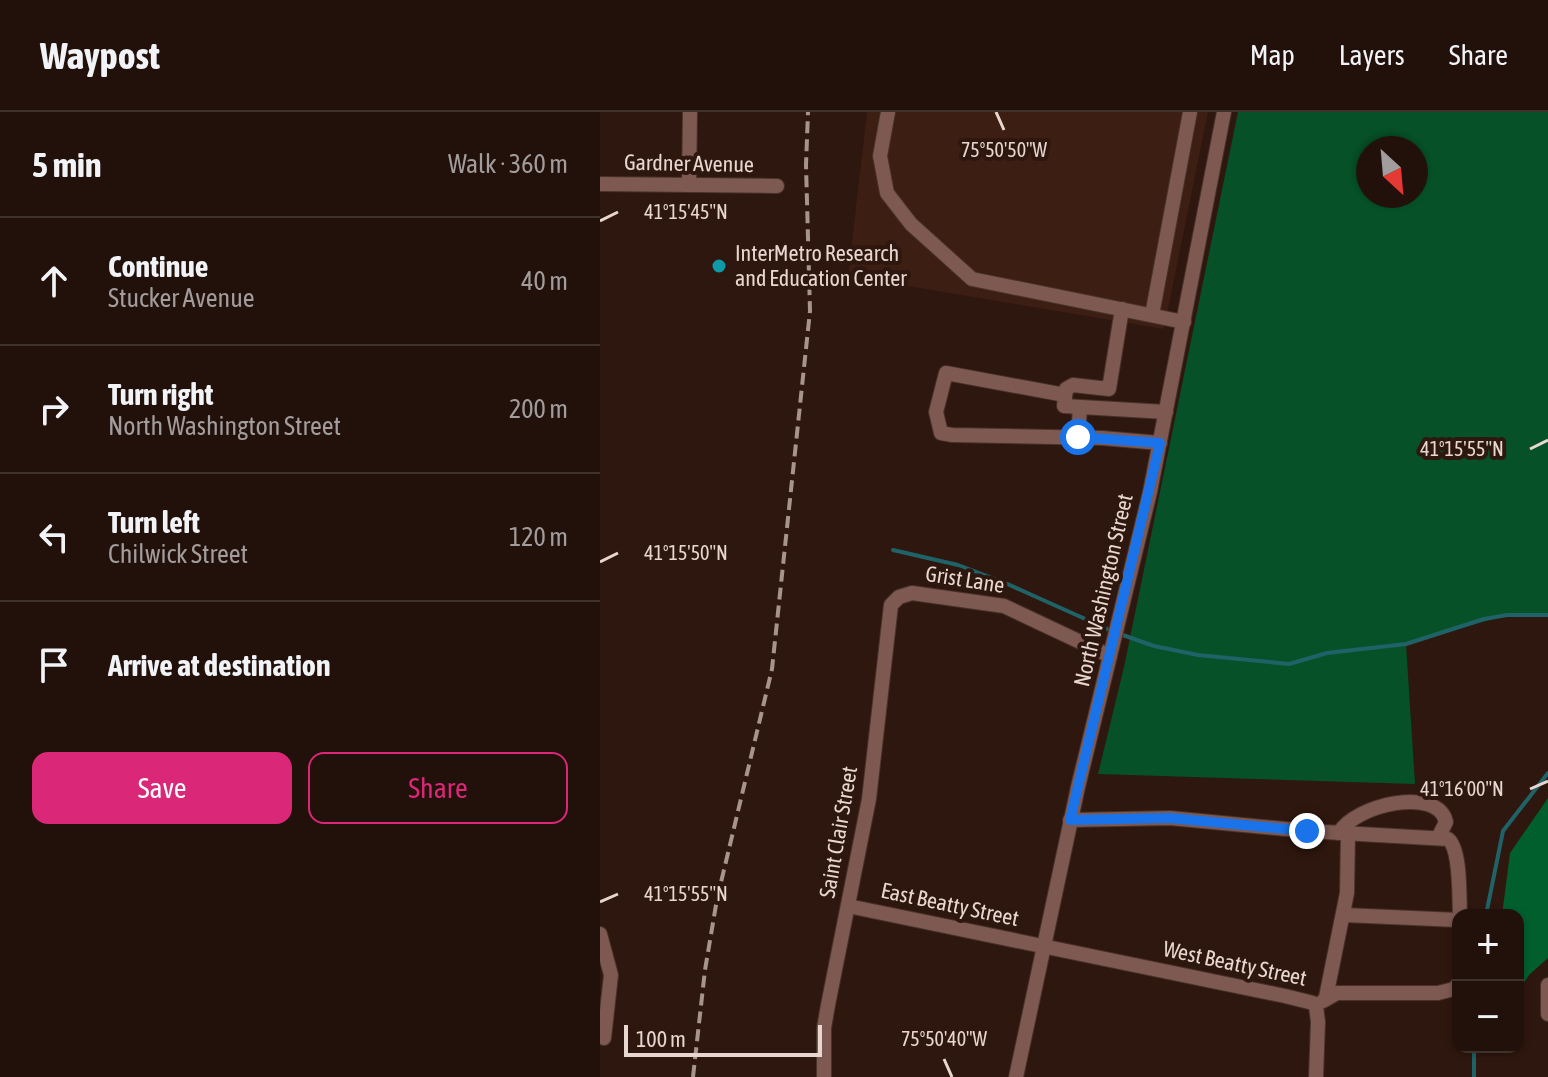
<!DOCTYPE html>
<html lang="en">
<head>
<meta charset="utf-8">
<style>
	body { margin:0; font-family:"Asap Condensed",sans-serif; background:#2a1a13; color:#f1f3f6 }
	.controls { position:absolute; right:24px; bottom:24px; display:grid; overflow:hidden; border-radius:16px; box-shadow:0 2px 6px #0004 }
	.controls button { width:72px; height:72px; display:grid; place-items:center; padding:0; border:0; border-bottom:2px solid #3f312b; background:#22110a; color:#f1f3f6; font:40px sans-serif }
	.compass { position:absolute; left:756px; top:24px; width:72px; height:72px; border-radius:50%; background:#22110a; box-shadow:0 2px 6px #0004; rotate:154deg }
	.scale { position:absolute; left:24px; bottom:20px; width:198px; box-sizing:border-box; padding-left:8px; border:4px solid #e8d7d0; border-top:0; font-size:22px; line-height:28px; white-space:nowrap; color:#e8d7d0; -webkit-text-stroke:6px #2e170e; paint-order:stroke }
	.stop { position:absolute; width:24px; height:24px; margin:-18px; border:6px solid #1a73e8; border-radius:50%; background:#fff }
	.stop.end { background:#1a73e8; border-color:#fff; box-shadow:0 2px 8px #0008 }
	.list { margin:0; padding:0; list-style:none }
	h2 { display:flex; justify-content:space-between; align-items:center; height:104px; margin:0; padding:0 32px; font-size:34px }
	h2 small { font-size:26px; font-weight:400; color:#a29d9c }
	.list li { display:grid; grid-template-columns:52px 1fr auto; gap:24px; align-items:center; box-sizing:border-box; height:128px; padding:0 32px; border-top:2px solid #3f312b }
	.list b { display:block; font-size:30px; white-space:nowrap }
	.list p { margin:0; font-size:26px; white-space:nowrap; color:#a29d9c }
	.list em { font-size:26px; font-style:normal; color:#a29d9c }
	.actions { display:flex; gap:16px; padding:24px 32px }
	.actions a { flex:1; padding:18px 0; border:2px solid #db2777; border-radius:16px; text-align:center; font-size:28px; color:#db2777 }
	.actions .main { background:#db2777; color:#fff }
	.icon { flex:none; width:44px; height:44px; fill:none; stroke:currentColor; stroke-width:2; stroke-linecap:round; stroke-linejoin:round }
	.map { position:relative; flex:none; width:948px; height:965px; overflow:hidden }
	header { display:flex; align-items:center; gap:48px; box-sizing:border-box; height:112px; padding:0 40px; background:#22110a; border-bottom:2px solid #3f312b }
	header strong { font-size:38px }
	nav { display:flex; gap:44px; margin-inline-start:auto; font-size:28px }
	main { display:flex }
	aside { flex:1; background:#22110a }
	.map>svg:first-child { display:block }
	.built { fill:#3c1e12 }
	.green { fill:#065127; fill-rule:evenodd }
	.forest { fill:#015e2d }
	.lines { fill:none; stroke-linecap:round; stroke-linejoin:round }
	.stream { stroke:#1f6268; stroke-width:4 }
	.minor-casing { stroke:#483229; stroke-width:16 }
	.minor { stroke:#7d5952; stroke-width:14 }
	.rail { stroke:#a7948c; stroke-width:4; stroke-dasharray:12 6; stroke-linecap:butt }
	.route { stroke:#1a73e8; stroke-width:10 }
	.ticks { fill:none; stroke:#e8d7d0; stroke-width:3 }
	.culture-dot { fill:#0f9aa8; stroke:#2e170e; stroke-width:3 }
	.labels { text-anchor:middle; stroke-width:8; stroke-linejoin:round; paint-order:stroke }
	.street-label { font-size:22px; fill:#e8d7d0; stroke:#2e170e }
	.poi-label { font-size:22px; fill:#e8d7d0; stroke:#2e170e; text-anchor:start }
	.ticks-label { font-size:20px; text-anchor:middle; fill:#e8d7d0; stroke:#2e170e; stroke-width:8; stroke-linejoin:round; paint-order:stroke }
</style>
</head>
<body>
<header>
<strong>Waypost</strong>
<nav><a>Map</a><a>Layers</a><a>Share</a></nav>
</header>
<main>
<aside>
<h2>5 min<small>Walk · 360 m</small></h2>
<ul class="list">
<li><svg class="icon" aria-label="ahead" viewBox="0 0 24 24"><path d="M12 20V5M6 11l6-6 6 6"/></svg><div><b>Continue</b><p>Stucker Avenue</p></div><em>40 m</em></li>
<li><svg class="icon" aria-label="right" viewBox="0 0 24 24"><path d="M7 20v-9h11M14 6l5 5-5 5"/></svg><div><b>Turn right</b><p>North Washington Street</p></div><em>200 m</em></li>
<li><svg class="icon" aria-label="left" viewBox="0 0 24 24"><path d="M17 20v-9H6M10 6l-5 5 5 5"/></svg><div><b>Turn left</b><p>Chilwick Street</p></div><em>120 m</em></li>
<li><svg class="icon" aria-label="arrive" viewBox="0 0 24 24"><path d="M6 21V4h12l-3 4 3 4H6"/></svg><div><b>Arrive at destination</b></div></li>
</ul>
<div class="actions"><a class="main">Save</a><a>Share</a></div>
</aside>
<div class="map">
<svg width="948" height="965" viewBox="0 0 948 965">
	<rect width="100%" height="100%" fill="#2e170e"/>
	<polygon class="built" points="267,0 608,0 564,217 248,164"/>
	<path class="green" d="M638,0H948V503H907L806,532L815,672L498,662L524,555ZM768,36H816V84H768Z"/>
	<polygon class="forest" points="948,686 948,846 929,863 918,880 918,803 902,803 910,741"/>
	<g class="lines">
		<g class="stream">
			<polyline points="293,438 358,453 403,470 512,519"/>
			<polyline points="520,522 554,534 598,543 689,552 727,541 806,532 884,507 907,503 948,503"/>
			<polyline points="886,803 903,719 948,661"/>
			<polyline points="874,935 874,965"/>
		</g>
		<g class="minor-casing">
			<g id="minor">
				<polyline points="288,0 280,44 287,81 311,112 372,167 584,210"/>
				<polyline points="0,72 177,74"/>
				<polyline points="89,73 90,0"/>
				<polyline points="522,197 509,277 473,273 466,277 464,294 566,300"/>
				<polyline points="552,203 590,0"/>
				<polyline points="465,283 346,261 336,300 341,321 352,323 502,326 560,331"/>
				<polyline points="478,325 480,295"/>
				<path d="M470,708L570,706L707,719L848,727C861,737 859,785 860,803"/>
				<path d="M739,721C756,692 838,674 846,710L838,726"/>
				<polyline points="248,794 685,884 713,891 716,894"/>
				<polyline points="744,803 858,808"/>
				<polyline points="0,822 11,863 4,926"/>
				<polyline points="948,873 948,902"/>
				<polyline points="726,885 747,781 748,721"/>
				<polyline points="723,889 737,881 838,881 854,877 858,872"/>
				<polyline points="224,965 224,916 228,893 269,687 291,493 299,485 312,481 404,494 510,544"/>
				<polyline points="416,965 478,675 550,380 624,0"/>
				<polyline points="716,965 718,910 716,894"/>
			</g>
		</g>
		<use href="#minor" class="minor"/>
		<polyline class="rail" points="93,965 105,858 117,787 172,557 210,199 206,53 208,0"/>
	</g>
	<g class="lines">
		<polyline class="route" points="478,325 560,331 470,708 570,706 707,719"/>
	</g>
	<path class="ticks" d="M396,0L404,18M0,109L18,100M930,337L948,328M0,450L18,441M930,677L948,669M0,790L18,782M344,947L352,965"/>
	<circle class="culture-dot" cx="119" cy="154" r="8"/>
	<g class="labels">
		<g class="street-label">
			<text transform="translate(89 51) rotate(1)" y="8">Gardner Avenue</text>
			<text transform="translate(365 467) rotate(9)" y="8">Grist Lane</text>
			<text transform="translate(503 478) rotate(-77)" y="8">North Washington Street</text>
			<text transform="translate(238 720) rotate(-80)" y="8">Saint Clair Street</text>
			<text transform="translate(350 792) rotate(12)" y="8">East Beatty Street</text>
			<text transform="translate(635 851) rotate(12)" y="8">West Beatty Street</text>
		</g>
		<g class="poi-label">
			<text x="135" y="149">InterMetro Research<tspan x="135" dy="25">and Education Center</tspan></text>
		</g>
	</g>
	<g class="ticks-label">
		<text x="404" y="45">75°50'50"W</text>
		<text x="86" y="107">41°15'45"N</text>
		<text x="862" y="344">41°15'55"N</text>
		<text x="86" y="448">41°15'50"N</text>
		<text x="862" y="684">41°16'00"N</text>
		<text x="86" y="789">41°15'55"N</text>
		<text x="344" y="934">75°50'40"W</text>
	</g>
</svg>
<div class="controls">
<button>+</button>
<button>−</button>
</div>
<svg class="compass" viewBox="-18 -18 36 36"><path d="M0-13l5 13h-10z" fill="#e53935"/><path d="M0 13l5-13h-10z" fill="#a29d9c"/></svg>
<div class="scale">100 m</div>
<div class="stop" style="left:478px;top:325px"></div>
<div class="stop end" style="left:707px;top:719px"></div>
</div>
</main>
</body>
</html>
